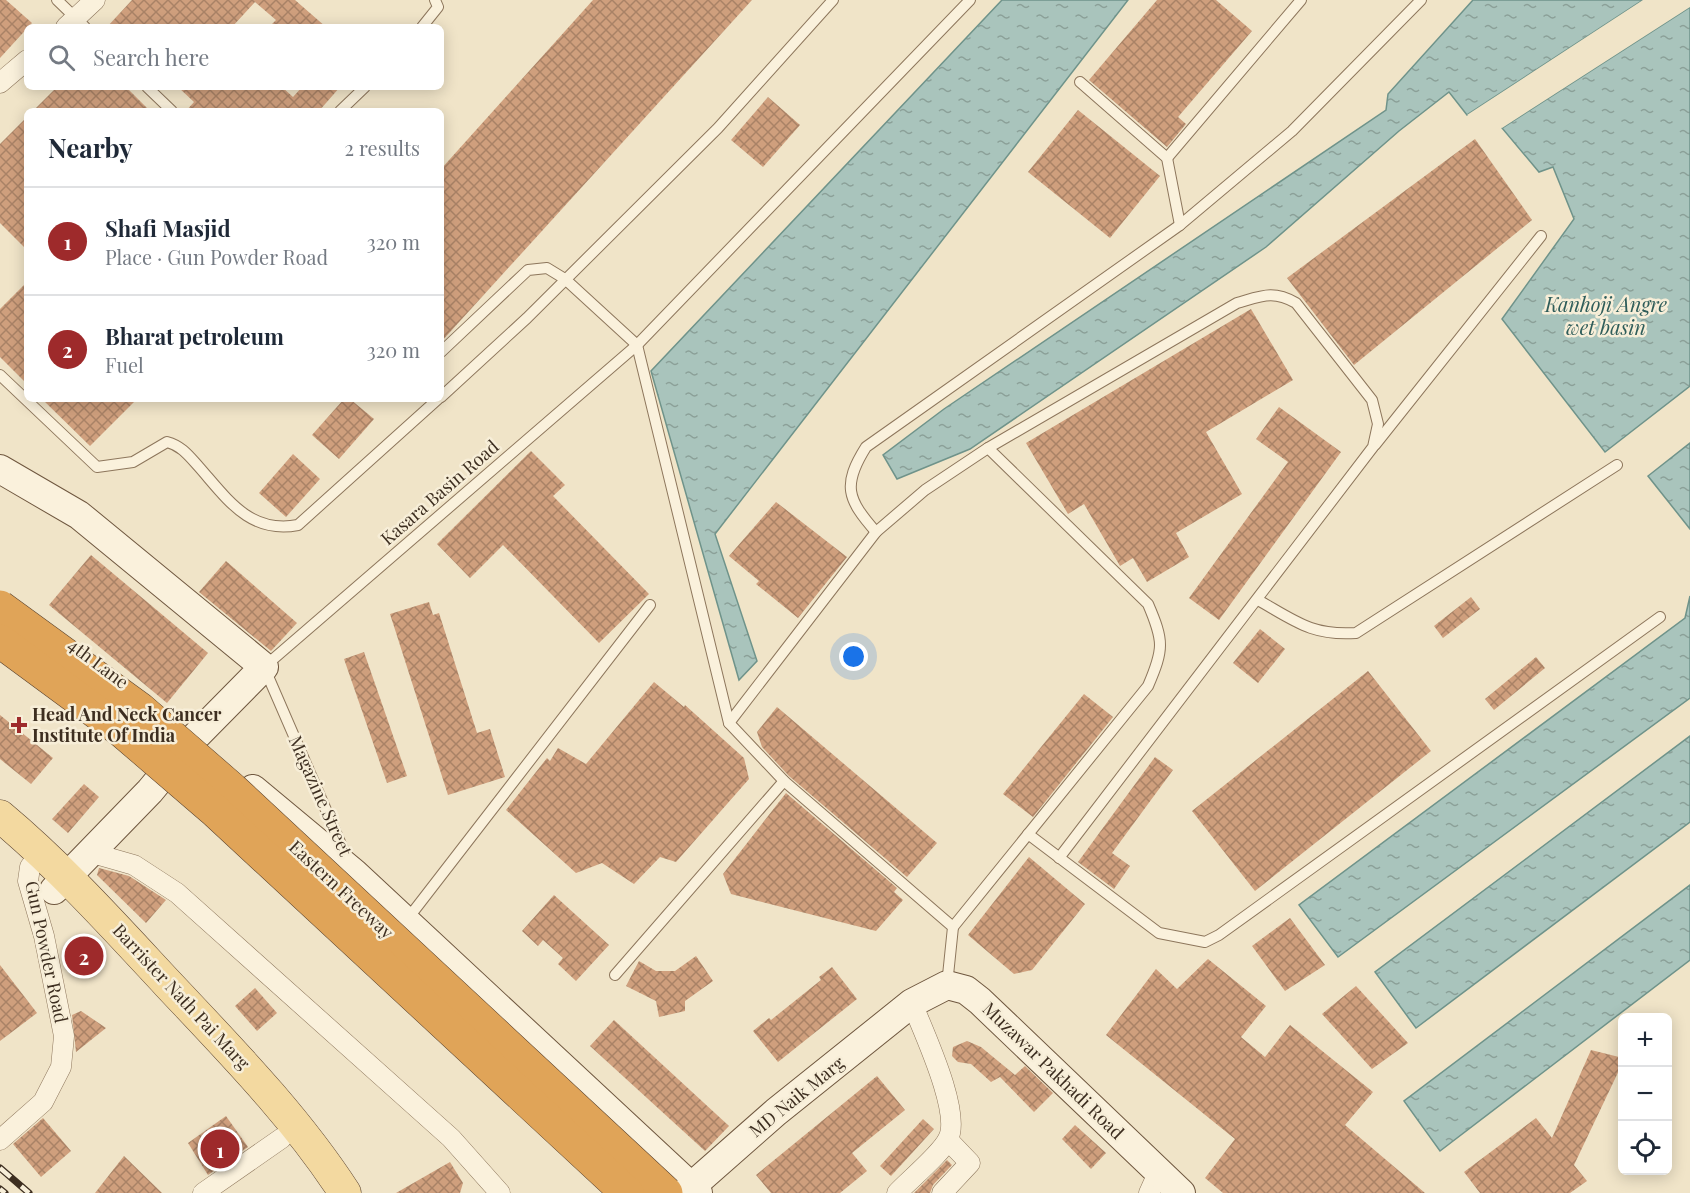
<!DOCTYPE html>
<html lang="en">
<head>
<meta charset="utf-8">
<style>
	body { margin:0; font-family:"Playfair Display",serif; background:#f6f6f7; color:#1f2937 }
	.controls { position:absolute; right:18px; bottom:18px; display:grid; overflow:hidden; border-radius:9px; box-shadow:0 3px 15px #0003 }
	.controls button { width:54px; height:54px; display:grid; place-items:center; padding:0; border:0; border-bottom:2px solid #e0e1e3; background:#fff; color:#1f2937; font:30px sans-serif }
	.you { position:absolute; left:854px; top:657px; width:21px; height:21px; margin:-15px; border:4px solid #fff; border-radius:50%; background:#1a73e8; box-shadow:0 0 0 9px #1a73e833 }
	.badge { display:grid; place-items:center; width:39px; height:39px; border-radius:50%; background:#9e2a2b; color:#fff; font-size:20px; font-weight:700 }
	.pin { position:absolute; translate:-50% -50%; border:3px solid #fff; box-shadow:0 2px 6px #0006 }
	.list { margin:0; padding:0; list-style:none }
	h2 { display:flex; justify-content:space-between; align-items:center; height:78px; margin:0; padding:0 24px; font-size:26px }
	h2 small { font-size:20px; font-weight:400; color:#747a83 }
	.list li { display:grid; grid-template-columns:39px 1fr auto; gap:18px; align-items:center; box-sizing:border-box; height:108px; padding:0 24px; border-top:2px solid #e0e1e3 }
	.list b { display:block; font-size:22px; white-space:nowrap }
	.list p { margin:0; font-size:20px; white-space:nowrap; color:#747a83 }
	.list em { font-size:20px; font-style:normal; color:#747a83 }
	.icon { flex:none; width:33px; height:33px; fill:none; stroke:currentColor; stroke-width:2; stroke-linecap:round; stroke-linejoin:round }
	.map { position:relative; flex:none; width:1690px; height:1193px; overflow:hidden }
	.search { position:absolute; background:#fff; box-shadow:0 3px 15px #0003; left:24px; top:24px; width:420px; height:66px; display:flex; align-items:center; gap:15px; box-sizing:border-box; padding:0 21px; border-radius:9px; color:#747a83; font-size:22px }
	.panel { position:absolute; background:#fff; box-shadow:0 3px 15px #0003; left:24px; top:108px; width:420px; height:294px; border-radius:9px }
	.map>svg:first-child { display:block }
	.water { fill:url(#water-ripples); stroke:#6f938a; stroke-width:1.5 }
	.pier { fill:#f0e4c8 }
	.building { fill:url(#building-cross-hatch) }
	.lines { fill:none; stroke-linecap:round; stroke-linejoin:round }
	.lane-casing { stroke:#8d765c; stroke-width:12 }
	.street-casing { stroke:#8d765c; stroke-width:21 }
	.secondary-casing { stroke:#6f573f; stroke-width:30 }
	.primary-casing { stroke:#5b4430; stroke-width:33 }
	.lane { stroke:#faf1dc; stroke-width:10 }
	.street { stroke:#faf1dc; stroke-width:20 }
	.secondary { stroke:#faf1dc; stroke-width:28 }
	.primary { stroke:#f3d9a0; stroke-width:32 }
	.rail-casing { stroke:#3d2e20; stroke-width:7 }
	.rail { stroke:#f7eed8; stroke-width:4.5; stroke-dasharray:14; stroke-linecap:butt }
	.highway-bridge-casing { stroke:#5b4430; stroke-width:34; stroke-linecap:butt }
	.highway-bridge { stroke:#e0a458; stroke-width:33 }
	.poi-dot { fill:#9e2a2b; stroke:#f7eed8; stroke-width:2 }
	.labels { text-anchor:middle; stroke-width:5; stroke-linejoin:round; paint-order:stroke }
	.street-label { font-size:18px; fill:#3d2e20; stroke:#f7eed8 }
	.poi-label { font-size:18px; font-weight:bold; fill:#3d2e20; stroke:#f7eed8; text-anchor:start }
	.water-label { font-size:20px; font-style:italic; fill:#2f5d5a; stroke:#f7eed8 }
</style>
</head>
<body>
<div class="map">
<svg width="1690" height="1193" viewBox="0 0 1690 1193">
	<defs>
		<pattern id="water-ripples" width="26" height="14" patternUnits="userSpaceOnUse" patternTransform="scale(1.5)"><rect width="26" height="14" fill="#a9c4bc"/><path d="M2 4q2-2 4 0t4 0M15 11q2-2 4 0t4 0" fill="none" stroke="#8ba098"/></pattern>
		<pattern id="building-cross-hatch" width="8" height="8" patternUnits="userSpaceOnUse" patternTransform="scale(1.5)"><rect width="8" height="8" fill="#cf9f7d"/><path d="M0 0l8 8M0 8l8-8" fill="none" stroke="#a98266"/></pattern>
	</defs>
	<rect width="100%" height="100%" fill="#f0e4c8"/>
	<g class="water">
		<polygon points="1002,0 1128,0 715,534 757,661 739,680 651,371"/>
		<polygon points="1473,0 1643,0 1467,115 1449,92 1399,131 1266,247 970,449 897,479 883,455 944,409 1386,110 1388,94"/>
		<polygon points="1690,7 1690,386 1605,452 1502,319 1574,219 1553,167 1539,172 1502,128"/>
		<polygon points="1690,443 1690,529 1648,476"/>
		<polygon points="1690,596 1690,698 1338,957 1299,905 1685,618"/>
		<polygon points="1690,736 1690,822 1416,1028 1375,972"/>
		<polygon points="1690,885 1690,960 1440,1151 1404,1101"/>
	</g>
	<g class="pier">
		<polygon points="1643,0 1646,0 1566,56 1471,117 1467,115"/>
		<polygon points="1690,4 1690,7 1502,128 1499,127"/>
	</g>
	<g class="building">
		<polygon points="0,0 6,0 32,23 0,58"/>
		<polygon points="132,0 295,0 326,27 269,27 276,20 255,2 232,27 107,27"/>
		<polygon points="593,0 752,0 441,342 441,169"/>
		<polygon points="1157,0 1216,0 1252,31 1178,117 1186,124 1167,147 1089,80"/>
		<polygon points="57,87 126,87 150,111 33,111"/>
		<polygon points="178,87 282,87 293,97 302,87 340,87 319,111 186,111 194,102"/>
		<polygon points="768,97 800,125 763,167 731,140"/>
		<polygon points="1078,110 1160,176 1110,238 1028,172"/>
		<polygon points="27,117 27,250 0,223 0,144"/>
		<polygon points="1475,139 1532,220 1354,365 1287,278"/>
		<polygon points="27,282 27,384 0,357 0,309"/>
		<polygon points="1251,309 1293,380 1206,432 1242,494 1176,533 1189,557 1147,582 1133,558 1120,566 1084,504 1068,514 1026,443"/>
		<polygon points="42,399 137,399 90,446"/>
		<polygon points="344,399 350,399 374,419 339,459 312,435"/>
		<polygon points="1279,407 1341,452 1219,620 1189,598 1288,462 1256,439"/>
		<polygon points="531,451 565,485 553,496 649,594 599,643 503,545 470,578 437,544"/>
		<polygon points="293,454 320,479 286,517 259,493"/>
		<polygon points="776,502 847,557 798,618 756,584 759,581 729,556"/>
		<polygon points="91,555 208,653 167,703 49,605"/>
		<polygon points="226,561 297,623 271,651 199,592"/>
		<polygon points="1471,597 1480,609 1443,638 1434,626"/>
		<polygon points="429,602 433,615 439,613 477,733 490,729 505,777 448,795 390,614"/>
		<polygon points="1260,629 1285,649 1258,683 1233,663"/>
		<polygon points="364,652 407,776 387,783 344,659"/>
		<polygon points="1536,657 1545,668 1494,710 1485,699"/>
		<polygon points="1368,671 1431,751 1255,891 1192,811"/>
		<polygon points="654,682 684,707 685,705 744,758 749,779 676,862 660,857 634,884 602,863 576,873 506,810 547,758 550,761 558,748 586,764"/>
		<polygon points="1084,694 1113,717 1033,817 1003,794"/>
		<polygon points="777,707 937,843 907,877 789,776 762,747 757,732"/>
		<polygon points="0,715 53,758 31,784 0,759"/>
		<polygon points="1155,757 1173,770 1112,853 1130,866 1114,889 1078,862"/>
		<polygon points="84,784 99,797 68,833 52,819"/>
		<polygon points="786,793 897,888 894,892 903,900 876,931 731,894 723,874"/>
		<polygon points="1029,857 1085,904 1032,970 1014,974 968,935"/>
		<polygon points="99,868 129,876 166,900 146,923 97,875"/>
		<polygon points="554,895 609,945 576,981 558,964 563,958 543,940 538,946 522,931"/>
		<polygon points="1290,918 1325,965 1285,991 1252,946"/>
		<polygon points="696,956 713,981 685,1001 685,1011 659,1017 656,1001 626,986 639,961 656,971 675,971"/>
		<polygon points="1208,959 1266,1006 1241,1037 1265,1057 1290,1025 1373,1092 1345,1125 1425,1193 1223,1193 1205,1178 1235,1139 1106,1035 1156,969 1177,989"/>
		<polygon points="0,965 37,1013 0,1041"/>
		<polygon points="832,967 857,999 778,1062 753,1031 769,1018 771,1020 821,980 819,977"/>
		<polygon points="1356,986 1408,1043 1372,1069 1322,1014"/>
		<polygon points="255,988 277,1013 257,1031 235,1006"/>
		<polygon points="81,1011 106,1028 76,1052 72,1015"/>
		<polygon points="614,1020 729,1126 705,1151 590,1046"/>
		<polygon points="967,1041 981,1047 1015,1075 1025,1066 1053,1093 1034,1112 1000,1077 991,1082 971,1064 958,1062 952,1056 953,1047"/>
		<polygon points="1591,1050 1623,1058 1623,1062 1574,1165 1587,1181 1570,1193 1480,1193 1464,1172 1536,1118 1552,1138"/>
		<polygon points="877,1076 905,1110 852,1153 867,1171 840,1193 771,1193 756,1175"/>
		<polygon points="226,1116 248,1147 208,1175 188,1143"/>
		<polygon points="43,1118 71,1151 41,1177 13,1144"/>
		<polygon points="923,1119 934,1129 891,1176 880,1166"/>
		<polygon points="1075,1125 1106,1153 1091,1169 1062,1139"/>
		<polygon points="124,1156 162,1193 95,1193"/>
		<polygon points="947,1160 952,1165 933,1185 930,1193 914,1193"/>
		<polygon points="450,1162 463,1183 460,1193 396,1193"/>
	</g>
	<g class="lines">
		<g class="lane-casing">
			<g id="lane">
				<polyline points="57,0 85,27"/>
				<polyline points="422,27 438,7 435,0"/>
				<polyline points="1080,82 1167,158 1180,225"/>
				<polyline points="147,87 172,111"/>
				<polyline points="340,111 365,87"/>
				<polyline points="1167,158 1301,0"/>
				<polyline points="441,352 528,270 547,268 565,279 637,345 729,723 784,781 953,927 947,985"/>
				<path d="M0,375L97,467L133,462L167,442C182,446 189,456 199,467C228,500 250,534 298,525L438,399"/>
				<polyline points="441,397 527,318 718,128 833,0"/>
				<polyline points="1375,445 1541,236"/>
				<path d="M876,532C847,499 842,485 866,447L1180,225L1292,131L1421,0"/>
				<path d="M1258,600C1295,621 1312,636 1356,633L1617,465"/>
				<path d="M729,723L876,532L925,490L988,448L1237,303C1262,296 1273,290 1296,303L1372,400L1378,424L1373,447L1059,858"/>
				<polyline points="1028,834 1159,933 1205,942 1219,935 1660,617"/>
				<polyline points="346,856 264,667 637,345 970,0"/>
				<polyline points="406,921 650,605"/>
				<path d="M953,927L1148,686C1164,649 1164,641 1148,604L988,448"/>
				<polyline points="615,975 784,781"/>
			</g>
		</g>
		<g class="street-casing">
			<g id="street">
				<polyline points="66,27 95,0"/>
				<polyline points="0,83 27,60"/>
				<polyline points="92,853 134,865 177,893 451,1138 500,1193"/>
				<polyline points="0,1140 43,1102 61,1067 64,1036 44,936 28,881 30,867 41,852"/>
				<polyline points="203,1193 282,1138"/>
				<path d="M897,1193C909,1180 941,1154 948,1139C962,1113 923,1031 912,1003"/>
				<polyline points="942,1193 970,1163 948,1140"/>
				<polyline points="1149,1193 1158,1173"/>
			</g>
		</g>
		<g class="secondary-casing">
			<g id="secondary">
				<polyline points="0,469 79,515 264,667 193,739 150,791 54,890"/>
				<polyline points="253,789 354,873 698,1193"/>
				<polyline points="684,1193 776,1112 912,1003 947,985 966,990 980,1001 1181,1193"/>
			</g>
		</g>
		<g class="primary-casing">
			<path id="primary" d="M0,816C61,867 114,926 168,984C231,1051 295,1116 345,1193"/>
		</g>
		<use href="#lane" class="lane"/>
		<use href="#street" class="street"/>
		<use href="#secondary" class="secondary"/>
		<use href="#primary" class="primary"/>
		<g class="rail-casing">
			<g id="rail">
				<polyline points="0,1168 29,1193"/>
				<polyline points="0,1189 5,1193"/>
			</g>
		</g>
		<use href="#rail" class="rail"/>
		<g class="highway-bridge-casing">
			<g id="highway-bridge">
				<polyline points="0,607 140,709 232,789 666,1193"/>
				<polyline points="0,641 122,731 214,810 627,1193"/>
			</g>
		</g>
		<use href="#highway-bridge" class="highway-bridge"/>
	</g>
	<path class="poi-dot" d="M16 716h6v6h6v6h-6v6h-6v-6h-6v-6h6z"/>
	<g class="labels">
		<g class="street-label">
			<text transform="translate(440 493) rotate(-41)" y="6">Kasara Basin Road</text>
			<text transform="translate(98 664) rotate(37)" y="6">4th Lane</text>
			<text transform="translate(320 796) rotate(66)" y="6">Magazine Street</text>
			<text transform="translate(341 890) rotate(43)" y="6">Eastern Freeway</text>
			<text transform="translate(46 952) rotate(78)" y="6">Gun Powder Road</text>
			<text transform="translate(181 997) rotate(47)" y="6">Barrister Nath Pai Marg</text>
			<text transform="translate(1053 1071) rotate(44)" y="6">Muzawar Pakhadi Road</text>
			<text transform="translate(797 1097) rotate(-39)" y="6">MD Naik Marg</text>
		</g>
		<g class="poi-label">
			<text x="32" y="721">Head And Neck Cancer<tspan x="32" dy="21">Institute Of India</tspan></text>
		</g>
		<g class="water-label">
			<text x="1606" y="312">Kanhoji Angre<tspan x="1606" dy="23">wet basin</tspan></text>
		</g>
	</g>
</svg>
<div class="controls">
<button>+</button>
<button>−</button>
<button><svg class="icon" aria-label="locate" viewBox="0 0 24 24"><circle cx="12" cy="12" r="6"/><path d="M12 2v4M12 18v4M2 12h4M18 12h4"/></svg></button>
</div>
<div class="you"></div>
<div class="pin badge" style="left:220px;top:1149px">1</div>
<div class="pin badge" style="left:84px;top:956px">2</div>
<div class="search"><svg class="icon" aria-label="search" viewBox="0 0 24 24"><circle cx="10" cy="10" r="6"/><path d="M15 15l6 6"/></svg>Search here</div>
<section class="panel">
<h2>Nearby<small>2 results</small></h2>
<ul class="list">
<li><span class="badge">1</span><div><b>Shafi Masjid</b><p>Place · Gun Powder Road</p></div><em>320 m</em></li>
<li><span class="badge">2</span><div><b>Bharat petroleum</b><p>Fuel</p></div><em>320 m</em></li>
</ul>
</section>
</div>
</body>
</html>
